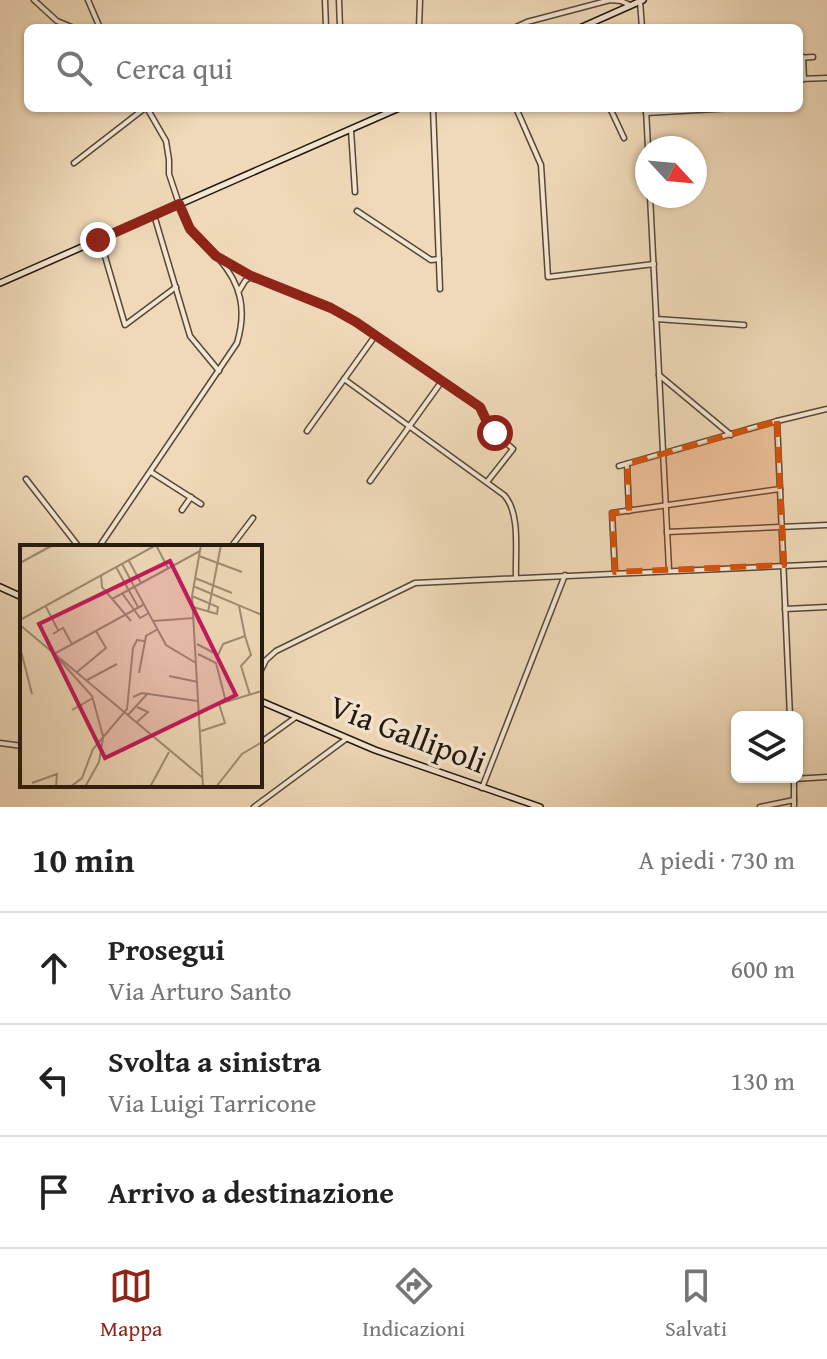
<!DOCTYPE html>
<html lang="it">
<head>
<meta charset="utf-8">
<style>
	body { margin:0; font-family:"Gentium Book Plus",serif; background:#f6f6f6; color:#222 }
	.controls { position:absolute; right:24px; bottom:24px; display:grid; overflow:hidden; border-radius:12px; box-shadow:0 2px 6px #0004 }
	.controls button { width:72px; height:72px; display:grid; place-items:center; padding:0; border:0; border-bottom:2px solid #e0e0e0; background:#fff; color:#222; font:40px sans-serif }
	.compass { position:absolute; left:635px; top:136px; width:72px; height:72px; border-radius:50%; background:#fff; box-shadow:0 2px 6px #0004; rotate:116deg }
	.stop { position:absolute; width:24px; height:24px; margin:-18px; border:6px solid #8f2418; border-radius:50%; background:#fff }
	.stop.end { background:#8f2418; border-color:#fff; box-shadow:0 2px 8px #0008 }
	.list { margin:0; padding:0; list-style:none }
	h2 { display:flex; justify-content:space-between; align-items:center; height:104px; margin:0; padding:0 32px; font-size:34px }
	h2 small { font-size:26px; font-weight:400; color:#767676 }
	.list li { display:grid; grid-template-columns:52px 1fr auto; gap:24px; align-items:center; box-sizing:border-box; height:112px; padding:0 32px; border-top:2px solid #e0e0e0 }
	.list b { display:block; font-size:30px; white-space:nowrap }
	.list p { margin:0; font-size:26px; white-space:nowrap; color:#767676 }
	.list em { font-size:26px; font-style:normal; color:#767676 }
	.icon { flex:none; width:44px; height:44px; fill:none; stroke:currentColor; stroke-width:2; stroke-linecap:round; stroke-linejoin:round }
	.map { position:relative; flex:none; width:827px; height:807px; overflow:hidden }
	.search { position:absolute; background:#fff; box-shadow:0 2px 6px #0004; left:24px; right:24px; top:24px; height:88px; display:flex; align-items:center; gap:20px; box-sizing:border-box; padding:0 28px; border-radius:12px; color:#767676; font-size:30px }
	.sheet { height:440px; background:#fff }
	nav { display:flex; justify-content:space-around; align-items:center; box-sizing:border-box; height:112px; border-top:2px solid #e0e0e0; background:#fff; font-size:22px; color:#767676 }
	nav a { display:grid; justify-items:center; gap:4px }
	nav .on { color:#8f2418 }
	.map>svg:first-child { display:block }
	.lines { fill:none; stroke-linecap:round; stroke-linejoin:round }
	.minor-casing { stroke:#554839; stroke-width:7 }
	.secondary-casing { stroke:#22180f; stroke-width:8 }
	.minor { stroke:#f5e6d1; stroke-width:4 }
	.secondary { stroke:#f5e6d1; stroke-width:5 }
	.route { stroke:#8f2418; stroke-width:10 }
	.marked { fill:#d4520c; fill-opacity:0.2; stroke:#d4520c; stroke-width:6; stroke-dasharray:16 10; stroke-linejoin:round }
	.labels { text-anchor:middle; stroke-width:7; stroke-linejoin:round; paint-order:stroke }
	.street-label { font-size:32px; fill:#22180f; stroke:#f5e6d1 }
	.inset-road { fill:none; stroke:#9d8c74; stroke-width:2 }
	.view { fill:#c2185b; fill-opacity:0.15; stroke:#c2185b; stroke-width:4 }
	.inset-edge { fill:none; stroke:#22180f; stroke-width:4 }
</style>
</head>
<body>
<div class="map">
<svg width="827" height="807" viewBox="0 0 827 807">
	<rect width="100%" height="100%" fill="#efd9b8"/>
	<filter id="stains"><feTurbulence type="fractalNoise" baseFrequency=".0025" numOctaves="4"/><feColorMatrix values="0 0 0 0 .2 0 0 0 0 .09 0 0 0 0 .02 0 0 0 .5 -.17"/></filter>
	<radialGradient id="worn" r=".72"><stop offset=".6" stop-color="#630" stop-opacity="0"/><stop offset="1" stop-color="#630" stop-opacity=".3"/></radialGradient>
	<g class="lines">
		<g class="minor-casing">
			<g id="minor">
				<polyline points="34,0 57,21 74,28"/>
				<polyline points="88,0 100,28"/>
				<polyline points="325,0 326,28"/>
				<polyline points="339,0 340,28"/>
				<polyline points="640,1 642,28"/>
				<polyline points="419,28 420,0"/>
				<polyline points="514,28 527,22 610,0 621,1 630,5"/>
				<polyline points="803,57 804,79"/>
				<polyline points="799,58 813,57"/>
				<polyline points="799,79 827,78"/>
				<path d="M147,108L166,141L169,160V174L179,204L190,229L216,256L251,276L331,308L356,322L480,407C489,427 497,435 513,449L487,482"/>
				<polyline points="433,108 440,289"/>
				<polyline points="516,108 541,165 548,277 654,264"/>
				<polyline points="610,108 624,138"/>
				<polyline points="646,108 648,148"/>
				<polyline points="646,113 733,108"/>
				<polyline points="351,130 355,192"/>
				<polyline points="74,163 145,108"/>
				<polyline points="650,196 669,569"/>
				<polyline points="357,211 431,260 439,259"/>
				<polyline points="154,215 190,336 219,371"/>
				<polyline points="98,240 104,253 125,325 176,287"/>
				<polyline points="239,291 245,281 251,276"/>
				<polyline points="656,319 744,325"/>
				<polyline points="659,375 731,435"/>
				<path d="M344,379L504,495C521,513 515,554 516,577"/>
				<polyline points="777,421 790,717"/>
				<polyline points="307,431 375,336"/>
				<polyline points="627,464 629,511"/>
				<polyline points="619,466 777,421 827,409"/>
				<polyline points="151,472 201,504"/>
				<polyline points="26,479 79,547"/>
				<polyline points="370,481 442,381"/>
				<polyline points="182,510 191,497"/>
				<polyline points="667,532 827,525"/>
				<path d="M99,547L237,343C247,310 241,284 219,259"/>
				<polyline points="231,547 253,518"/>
				<polyline points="615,572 612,513 780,489"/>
				<polyline points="785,609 827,607"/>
				<polyline points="260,672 266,660 276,651 415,583 827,564"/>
				<polyline points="0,743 22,746"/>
				<polyline points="260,743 296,717"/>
				<polyline points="793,779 827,777"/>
				<polyline points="794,779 794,807"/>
				<polyline points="201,785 203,785"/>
				<polyline points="482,788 565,575"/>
				<polyline points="254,807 346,739"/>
				<polyline points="760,807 794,800"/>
			</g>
		</g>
		<g class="secondary-casing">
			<g id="secondary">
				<polyline points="580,28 643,0"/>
				<polyline points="0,283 399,108"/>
				<polyline points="0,587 22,597"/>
				<polyline points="260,701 375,750 540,807"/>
			</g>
		</g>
		<use href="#minor" class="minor"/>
		<use href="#secondary" class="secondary"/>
	</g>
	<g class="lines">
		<polyline class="route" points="98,240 179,204 190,229 216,256 251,276 331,308 356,322 480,407 488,424 495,433"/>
	</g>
	<path class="marked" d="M777,421L784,565L615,572L612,513L629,511L627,464Z"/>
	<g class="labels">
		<g class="street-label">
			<text transform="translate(408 734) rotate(21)" y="11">Via Gallipoli</text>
		</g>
	</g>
	<g transform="translate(20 545)">
		<rect width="242" height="242" fill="#efd9b8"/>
		<path class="inset-road" d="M181,0L172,51L183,242M179,11L222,27M109,16L121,38M0,18L33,0M102,19L146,100L176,118M96,22L118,62M81,30L82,42L111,76M175,33L212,48M173,41L242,70M102,48L120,73L129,68M172,51L198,62L197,69L173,62M92,54L180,6M25,60L38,85M219,61L225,91M188,67L201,0M0,75L136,0L148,23M133,76L174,73M0,80L183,233M33,89L43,83L52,99M177,99L198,110L203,99L225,91L231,110L221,121L230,150M0,102L12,149M34,109L123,60M178,109L196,118L206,157M36,111L72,151L83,191M57,127L86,103L76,86M119,128L126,91L138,84M149,131L178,137M67,135L97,119M113,152L122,148L177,156M52,165L73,153M108,170L128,148M117,177L128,167L117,162M181,186L205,178L199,159L242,146M12,238L37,229L36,242M50,242L62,233L73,204L107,164L113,103L117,95L124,96M65,242L79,217L83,193M130,242L149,207M196,242L222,209L242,197"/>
		<path class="view" d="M150,16L216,150L85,213L19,79Z"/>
		<rect width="242" height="242" class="inset-edge"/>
	</g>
	<rect width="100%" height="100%" filter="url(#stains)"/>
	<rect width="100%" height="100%" fill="url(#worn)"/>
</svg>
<div class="controls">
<button><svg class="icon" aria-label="layers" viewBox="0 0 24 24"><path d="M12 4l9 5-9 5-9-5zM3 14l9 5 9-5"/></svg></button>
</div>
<svg class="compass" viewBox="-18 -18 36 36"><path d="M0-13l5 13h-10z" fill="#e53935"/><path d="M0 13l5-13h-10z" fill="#767676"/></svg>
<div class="stop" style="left:495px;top:433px"></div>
<div class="stop end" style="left:98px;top:240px"></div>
<div class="search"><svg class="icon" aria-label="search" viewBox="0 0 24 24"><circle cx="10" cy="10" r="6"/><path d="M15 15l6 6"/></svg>Cerca qui</div>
</div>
<section class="sheet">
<h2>10 min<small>A piedi · 730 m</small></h2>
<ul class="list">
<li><svg class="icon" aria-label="ahead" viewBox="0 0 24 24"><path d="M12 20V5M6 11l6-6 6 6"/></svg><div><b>Prosegui</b><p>Via Arturo Santo</p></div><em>600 m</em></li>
<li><svg class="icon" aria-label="left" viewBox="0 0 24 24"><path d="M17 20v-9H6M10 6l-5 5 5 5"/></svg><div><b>Svolta a sinistra</b><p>Via Luigi Tarricone</p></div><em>130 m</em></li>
<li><svg class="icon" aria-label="arrive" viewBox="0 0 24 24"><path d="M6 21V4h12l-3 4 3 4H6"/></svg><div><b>Arrivo a destinazione</b></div></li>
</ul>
</section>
<nav>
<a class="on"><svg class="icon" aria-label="map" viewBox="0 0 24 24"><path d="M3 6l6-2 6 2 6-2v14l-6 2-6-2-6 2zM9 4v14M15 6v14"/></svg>Mappa</a>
<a><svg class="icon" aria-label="directions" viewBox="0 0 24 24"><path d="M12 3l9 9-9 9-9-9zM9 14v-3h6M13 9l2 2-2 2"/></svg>Indicazioni</a>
<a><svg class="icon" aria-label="saved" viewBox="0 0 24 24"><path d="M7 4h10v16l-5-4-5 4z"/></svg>Salvati</a>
</nav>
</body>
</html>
